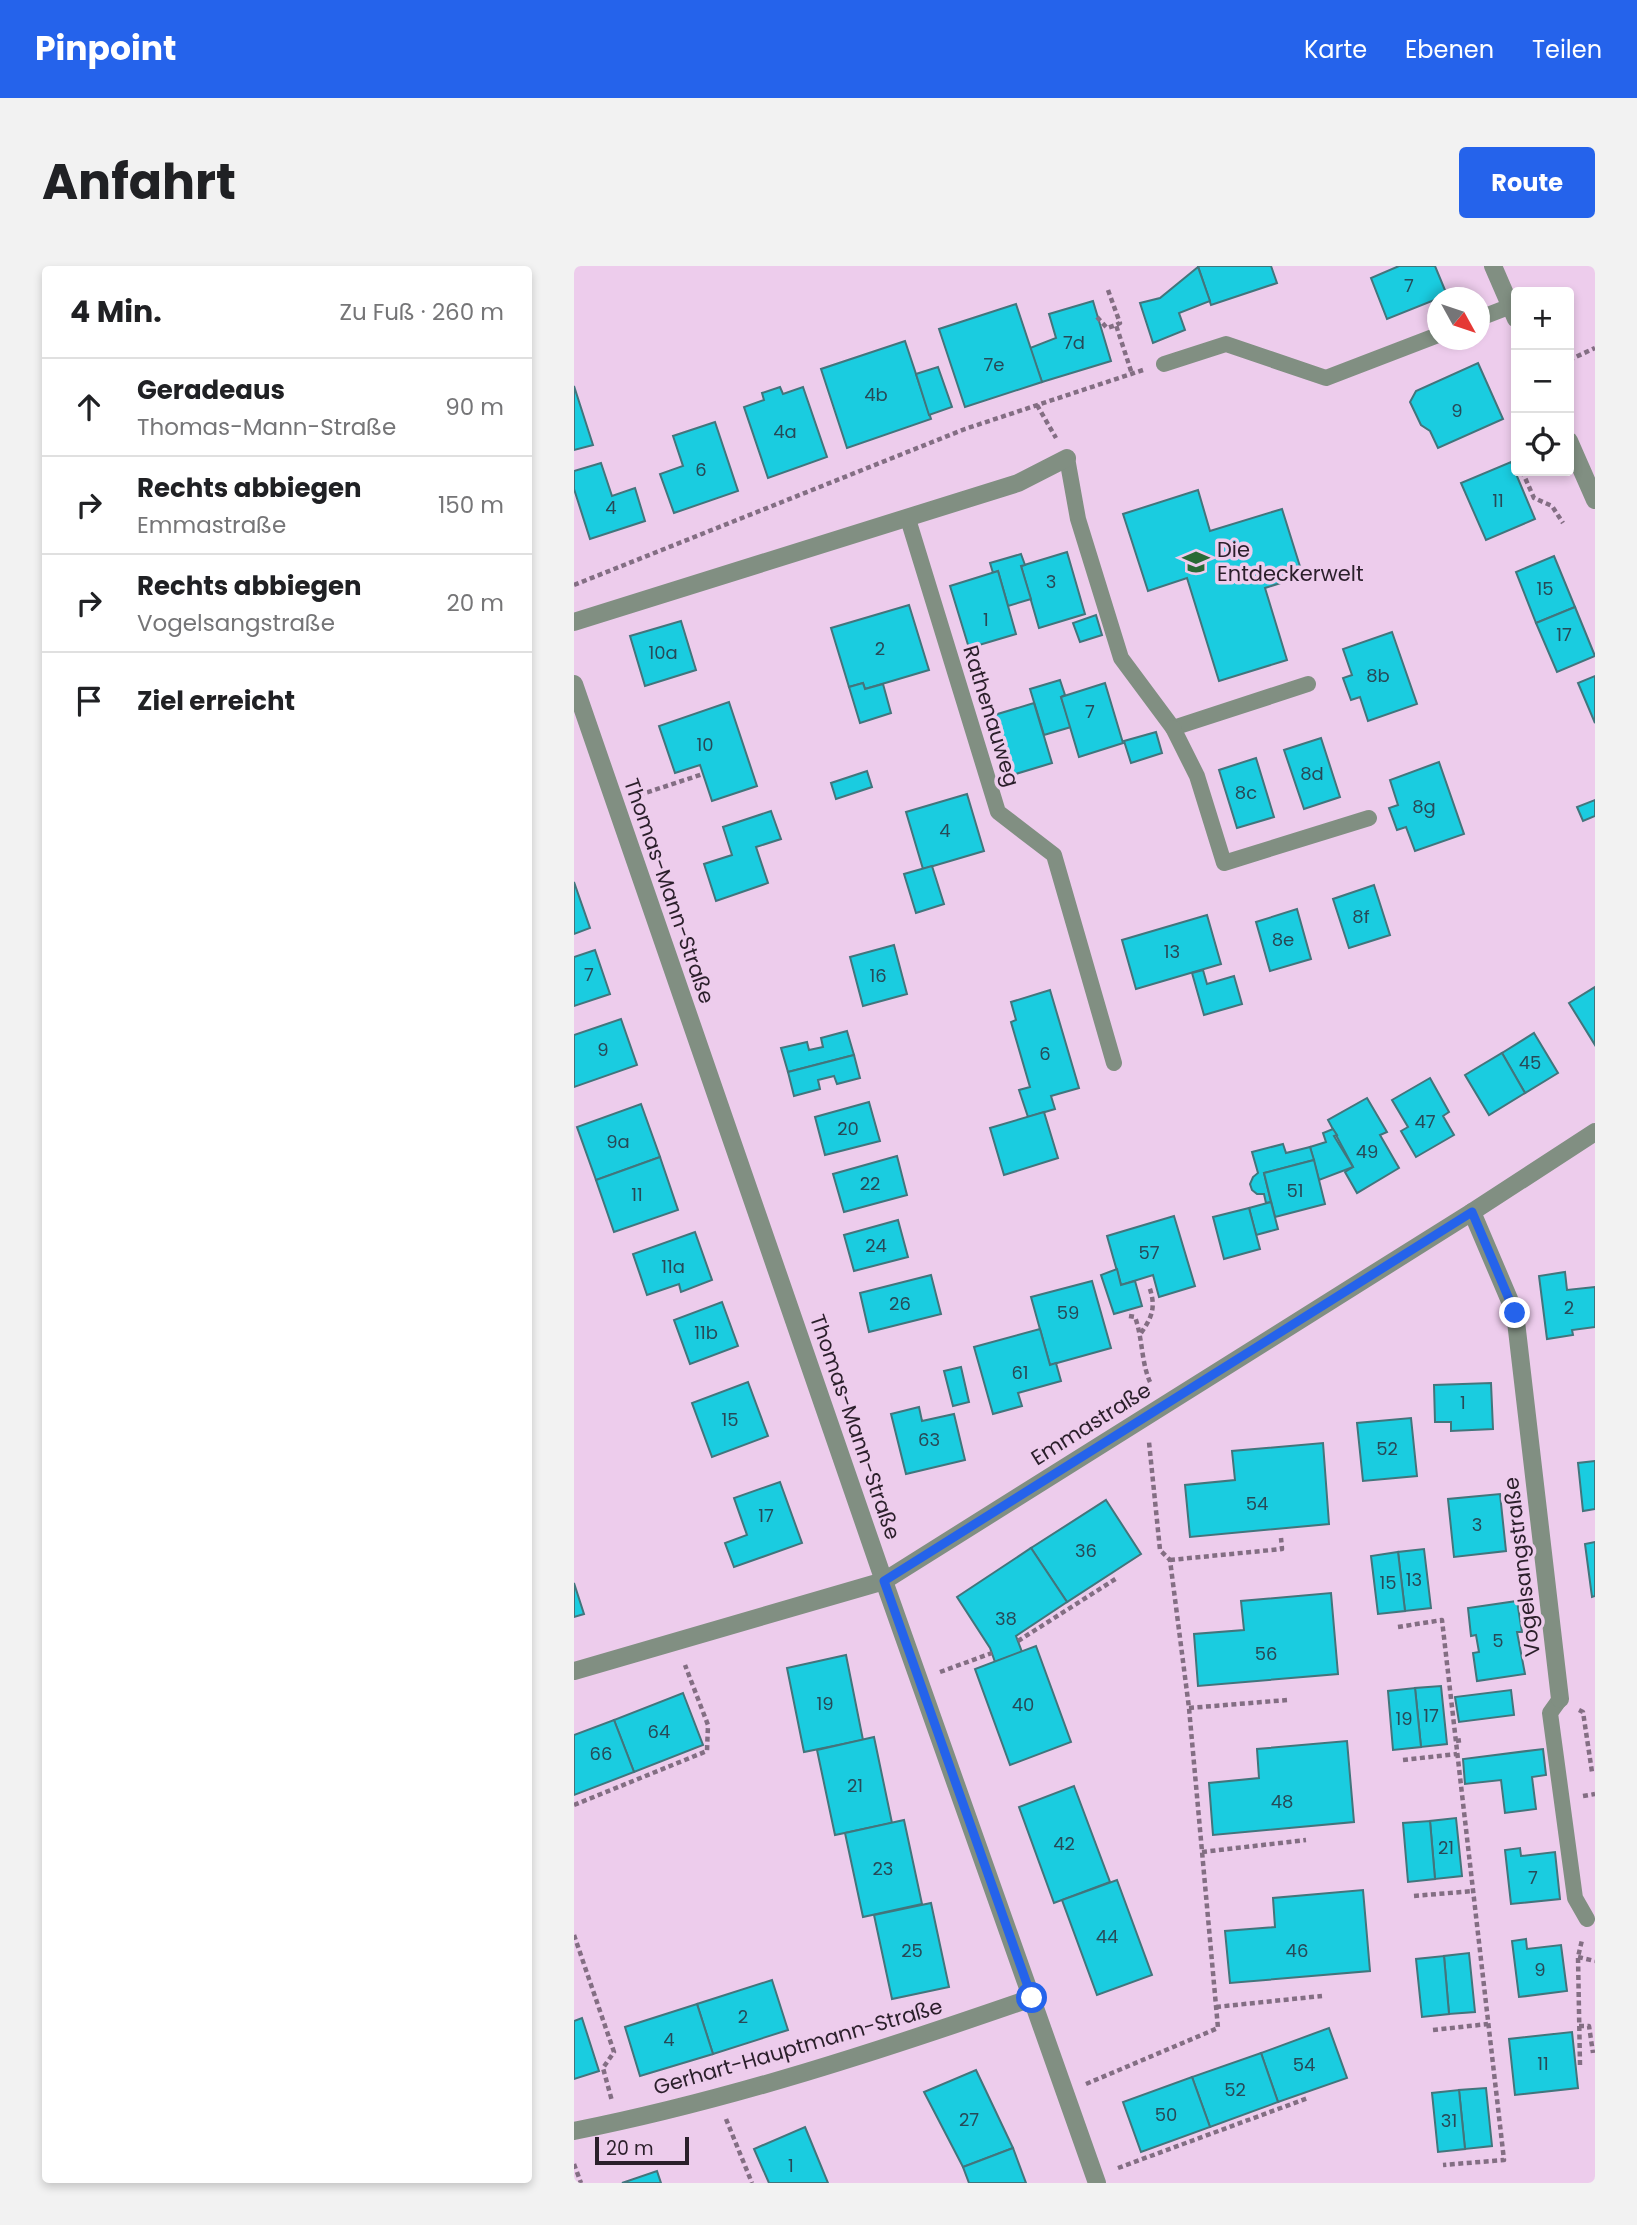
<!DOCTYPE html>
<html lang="de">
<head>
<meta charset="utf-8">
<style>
	body { margin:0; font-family:Poppins,sans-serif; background:#f2f2f2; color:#202124 }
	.controls { position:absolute; right:21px; top:21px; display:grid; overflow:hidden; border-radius:7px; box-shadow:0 4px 10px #0003 }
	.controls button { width:63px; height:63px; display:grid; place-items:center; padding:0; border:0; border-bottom:2px solid #e0e0e0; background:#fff; color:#202124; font:35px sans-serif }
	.compass { position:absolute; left:853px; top:21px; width:63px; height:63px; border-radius:50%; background:#fff; box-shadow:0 4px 10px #0003; rotate:130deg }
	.scale { position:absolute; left:21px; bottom:18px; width:94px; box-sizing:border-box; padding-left:7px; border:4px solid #2b1f2b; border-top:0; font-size:19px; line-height:24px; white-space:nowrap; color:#2b1f2b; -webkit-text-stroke:5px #edccec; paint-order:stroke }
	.stop { position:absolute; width:21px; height:21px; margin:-16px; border:5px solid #2563eb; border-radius:50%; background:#fff }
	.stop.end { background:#2563eb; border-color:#fff; box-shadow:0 2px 7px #0008 }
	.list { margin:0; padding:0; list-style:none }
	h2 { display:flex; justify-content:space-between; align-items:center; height:91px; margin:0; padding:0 28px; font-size:30px }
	h2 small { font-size:23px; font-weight:400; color:#757577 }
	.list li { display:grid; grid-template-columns:46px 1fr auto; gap:21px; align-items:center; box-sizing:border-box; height:98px; padding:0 28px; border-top:2px solid #e0e0e0 }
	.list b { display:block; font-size:26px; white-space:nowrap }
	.list p { margin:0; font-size:23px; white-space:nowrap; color:#757577 }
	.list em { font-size:23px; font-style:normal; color:#757577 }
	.icon { flex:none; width:38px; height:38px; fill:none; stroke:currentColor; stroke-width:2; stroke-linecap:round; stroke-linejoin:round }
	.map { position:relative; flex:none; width:1021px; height:1917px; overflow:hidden; border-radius:7px }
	header { display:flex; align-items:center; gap:42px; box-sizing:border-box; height:98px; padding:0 35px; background:#2563eb; color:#fff }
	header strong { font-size:33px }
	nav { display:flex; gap:38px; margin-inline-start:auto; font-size:24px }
	.intro { display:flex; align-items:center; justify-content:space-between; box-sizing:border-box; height:168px; padding:0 42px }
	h1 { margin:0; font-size:49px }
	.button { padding:18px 32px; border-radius:7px; background:#2563eb; color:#fff; font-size:24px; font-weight:700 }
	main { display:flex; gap:42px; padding:0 42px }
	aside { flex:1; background:#fff; border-radius:7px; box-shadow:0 4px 10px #0003 }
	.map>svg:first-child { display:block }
	.building { fill:#1acce0; stroke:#42757c; stroke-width:2 }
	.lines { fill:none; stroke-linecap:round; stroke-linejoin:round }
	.path { stroke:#836e83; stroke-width:4.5; stroke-dasharray:5 3.5; stroke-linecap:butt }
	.service { stroke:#818f82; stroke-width:16 }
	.minor { stroke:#818f82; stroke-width:18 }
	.route { stroke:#2563eb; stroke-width:9 }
	.labels { text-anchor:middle; stroke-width:7; stroke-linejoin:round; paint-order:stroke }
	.number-label { font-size:18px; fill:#274a58 }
	.poi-label { font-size:21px; fill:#2b1f2b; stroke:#edccec; text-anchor:start }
	.street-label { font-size:21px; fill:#2b1f2b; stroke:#edccec }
</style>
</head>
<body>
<header>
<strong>Pinpoint</strong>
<nav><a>Karte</a><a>Ebenen</a><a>Teilen</a></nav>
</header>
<div class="intro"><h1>Anfahrt</h1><a class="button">Route</a></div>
<main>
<aside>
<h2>4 Min.<small>Zu Fuß · 260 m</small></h2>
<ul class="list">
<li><svg class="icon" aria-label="ahead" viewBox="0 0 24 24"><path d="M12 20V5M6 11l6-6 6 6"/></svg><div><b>Geradeaus</b><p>Thomas-Mann-Straße</p></div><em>90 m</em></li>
<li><svg class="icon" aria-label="right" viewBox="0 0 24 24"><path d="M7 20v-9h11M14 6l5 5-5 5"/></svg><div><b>Rechts abbiegen</b><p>Emmastraße</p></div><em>150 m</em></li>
<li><svg class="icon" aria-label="right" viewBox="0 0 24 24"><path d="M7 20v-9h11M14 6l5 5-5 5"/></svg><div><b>Rechts abbiegen</b><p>Vogelsangstraße</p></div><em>20 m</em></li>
<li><svg class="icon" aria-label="arrive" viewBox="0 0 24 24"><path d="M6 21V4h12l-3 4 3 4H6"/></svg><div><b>Ziel erreicht</b></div></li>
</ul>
</aside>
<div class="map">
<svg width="1021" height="1917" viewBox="0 0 1021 1917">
	<rect width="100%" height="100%" fill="#edccec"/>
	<g class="building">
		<polygon points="697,0 703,17 637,39 624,0"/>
		<polygon points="825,0 861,0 873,29 813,53 797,12"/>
		<polygon points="624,1 636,35 605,47 611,64 579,77 566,37 586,32"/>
		<polygon points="519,35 537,95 468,116 456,82 482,72 475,48"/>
		<polygon points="442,38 468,116 391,141 365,63"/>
		<polygon points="331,75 357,153 273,182 247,103"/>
		<polygon points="904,97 929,153 864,182 856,165 847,159 836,136 842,125"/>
		<polygon points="364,101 378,141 355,149 342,108"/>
		<polygon points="0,120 19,179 0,184"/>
		<polygon points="206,121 209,128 229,121 253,191 194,212 170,141 190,134 188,127"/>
		<polygon points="141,156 164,225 100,247 86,208 109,200 99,170"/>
		<polygon points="937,196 961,253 912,274 887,217"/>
		<polygon points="27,197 38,230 61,222 71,255 16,273 0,223 0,205"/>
		<polygon points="624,224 636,265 708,243 729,310 691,322 713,394 645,415 613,312 574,325 549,248"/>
		<polygon points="493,286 511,348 465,362 447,300"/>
		<polygon points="447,288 451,299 447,300 457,333 434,340 424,305 419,307 416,297"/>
		<polygon points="980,290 1001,341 962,357 942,306"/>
		<polygon points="424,305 442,368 395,382 376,320"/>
		<polygon points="335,339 355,404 291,423 289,417 275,421 257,362"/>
		<polygon points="1001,341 1021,390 983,406 962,357"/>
		<polygon points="522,349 528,369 506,376 499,357"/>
		<polygon points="107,355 122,404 71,420 56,370"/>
		<polygon points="818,366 843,438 794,455 786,431 777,434 769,412 778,409 769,383"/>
		<polygon points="1021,410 1021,457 1004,417"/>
		<polygon points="486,414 491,429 487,431 497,461 470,469 456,423"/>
		<polygon points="289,417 291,423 309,418 317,447 286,457 275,421"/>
		<polygon points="531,417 549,477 505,491 487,431"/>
		<polygon points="155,436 183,520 138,535 126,499 101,507 85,460"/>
		<polygon points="460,437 478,497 435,510 417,450"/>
		<polygon points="582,466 588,487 557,497 550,475"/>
		<polygon points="747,472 766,531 730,543 710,484"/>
		<polygon points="682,492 700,551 663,562 645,504"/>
		<polygon points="865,496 890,568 841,585 832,561 823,564 815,542 824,539 816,514"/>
		<polygon points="293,505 298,521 262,533 257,517"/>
		<polygon points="393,528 410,585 349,603 332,546"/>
		<polygon points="1021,534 1021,550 1009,555 1003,541"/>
		<polygon points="197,545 207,573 182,581 194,617 142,635 130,598 158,589 149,561"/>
		<polygon points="358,600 370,638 342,647 330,608"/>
		<polygon points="0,616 16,662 0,668"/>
		<polygon points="800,619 816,669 775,682 759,633"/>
		<polygon points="723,643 737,693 696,705 682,656"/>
		<polygon points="633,649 647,698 562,723 548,674"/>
		<polygon points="320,679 333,728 289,740 276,691"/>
		<polygon points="21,684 36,728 0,740 0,691"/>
		<polygon points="629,704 633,718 660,710 668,738 630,749 618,707"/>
		<polygon points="1021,721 1021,779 995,737"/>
		<polygon points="476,724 505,822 477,830 481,843 454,851 445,824 456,821 437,756 442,754 437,736"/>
		<polygon points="47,753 63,799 0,821 0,769"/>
		<polygon points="273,765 280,789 214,806 207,782 233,776 235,784 249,781 247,772"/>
		<polygon points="960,767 984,807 951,827 928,787"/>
		<polygon points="928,787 951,827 915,849 891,809"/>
		<polygon points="280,789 286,812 263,818 260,810 244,814 246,823 220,830 214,806"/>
		<polygon points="856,812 875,846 869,850 880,869 842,891 827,865 834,861 818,834"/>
		<polygon points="793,832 813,866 806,869 825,902 783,927 771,906 779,901 754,854"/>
		<polygon points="295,836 306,875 251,889 241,851"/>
		<polygon points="67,838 86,891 22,914 3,861"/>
		<polygon points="470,846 484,892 430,909 416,862"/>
		<polygon points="759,863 763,869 760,870 779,901 745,914 736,881 752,876 749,867"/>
		<polygon points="709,878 712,887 736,881 740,894 690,907 697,936 692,937 690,928 683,928 678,924 676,918 679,911 684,907 678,886"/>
		<polygon points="323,890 333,929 270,946 259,908"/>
		<polygon points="86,891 104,944 40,966 22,914"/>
		<polygon points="740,894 751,938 701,951 690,907"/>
		<polygon points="697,936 704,963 682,969 675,942"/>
		<polygon points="675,942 686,983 650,993 639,951"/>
		<polygon points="600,950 621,1020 585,1031 579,1009 547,1019 533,970"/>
		<polygon points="324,954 334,991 280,1005 270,969"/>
		<polygon points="121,966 138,1014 107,1026 105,1018 73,1029 59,988"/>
		<polygon points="543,1003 547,1019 561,1015 568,1040 540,1048 527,1009"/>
		<polygon points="991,1006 993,1024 1021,1021 1021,1061 998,1064 999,1069 973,1073 965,1010"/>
		<polygon points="357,1009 367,1048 295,1066 286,1027"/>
		<polygon points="518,1015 537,1082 476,1099 457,1031"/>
		<polygon points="148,1036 164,1080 116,1098 100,1054"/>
		<polygon points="466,1063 476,1099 482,1097 487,1115 444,1127 448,1140 419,1148 400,1081"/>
		<polygon points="387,1101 395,1136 379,1140 370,1105"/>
		<polygon points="174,1116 194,1170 138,1191 118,1137"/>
		<polygon points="917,1117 919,1163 877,1165 877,1156 861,1156 860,1119"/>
		<polygon points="345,1141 348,1155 380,1148 391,1194 332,1208 317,1148"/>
		<polygon points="837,1152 843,1210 789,1215 783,1157"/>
		<polygon points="749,1177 755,1258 616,1271 611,1219 661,1214 658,1185"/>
		<polygon points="1021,1195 1021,1243 1009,1245 1004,1197"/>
		<polygon points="206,1216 228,1277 160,1301 151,1277 173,1269 160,1232"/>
		<polygon points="926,1228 932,1285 880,1291 874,1233"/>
		<polygon points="532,1234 567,1288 493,1336 457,1282"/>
		<polygon points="1021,1276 1021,1330 1018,1331 1011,1278"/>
		<polygon points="457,1282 493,1336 442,1370 448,1386 421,1396 416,1382 383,1331"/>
		<polygon points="850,1283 857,1342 831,1345 824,1286"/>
		<polygon points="824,1286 831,1345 804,1348 797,1290"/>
		<polygon points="0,1317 10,1348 0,1351"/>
		<polygon points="757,1327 764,1408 624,1420 620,1368 670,1364 667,1335"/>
		<polygon points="943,1335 948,1366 943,1366 951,1408 903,1415 899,1387 905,1386 902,1369 897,1370 894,1342"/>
		<polygon points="462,1380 497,1476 436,1499 401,1403"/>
		<polygon points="272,1389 289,1474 230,1486 213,1402"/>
		<polygon points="867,1420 873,1478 847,1481 841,1422"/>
		<polygon points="841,1422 847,1481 819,1484 814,1425"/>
		<polygon points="937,1424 940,1449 885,1456 881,1431"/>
		<polygon points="109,1427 129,1479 60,1506 40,1454"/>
		<polygon points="40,1454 60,1506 0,1529 0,1469"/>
		<polygon points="300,1471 318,1557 261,1569 243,1484"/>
		<polygon points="773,1475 780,1556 639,1569 635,1517 685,1512 683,1483"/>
		<polygon points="969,1483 972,1509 958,1511 962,1543 931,1547 927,1514 891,1518 889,1493"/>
		<polygon points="500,1520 536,1616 480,1637 445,1541"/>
		<polygon points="882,1552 888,1610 861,1613 856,1555"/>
		<polygon points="330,1554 348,1638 289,1651 271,1567"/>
		<polygon points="856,1555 861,1613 834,1616 829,1557"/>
		<polygon points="946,1582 947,1590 981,1586 986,1633 937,1638 931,1584"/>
		<polygon points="543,1614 578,1709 523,1729 488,1634"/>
		<polygon points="789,1624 796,1705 656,1717 651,1665 701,1661 699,1632"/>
		<polygon points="357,1637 375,1721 318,1733 300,1649"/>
		<polygon points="952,1673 953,1683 987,1679 993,1725 945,1731 938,1675"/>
		<polygon points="895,1687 901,1746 875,1748 870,1690"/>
		<polygon points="870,1690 875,1748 848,1751 842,1693"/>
		<polygon points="198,1714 214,1764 139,1788 123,1738"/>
		<polygon points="123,1738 139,1788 66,1810 51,1761"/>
		<polygon points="8,1752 25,1805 0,1813 0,1755"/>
		<polygon points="755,1762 773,1812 704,1836 687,1787"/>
		<polygon points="998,1766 1004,1822 941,1829 935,1773"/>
		<polygon points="687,1787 704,1836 636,1861 618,1811"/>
		<polygon points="402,1804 439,1882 389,1901 350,1826"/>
		<polygon points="618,1811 636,1861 567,1886 549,1836"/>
		<polygon points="912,1822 918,1880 891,1883 885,1824"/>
		<polygon points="885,1824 891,1883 864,1886 858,1827"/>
		<polygon points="231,1861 254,1917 195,1917 180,1883"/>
		<polygon points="439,1882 452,1917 395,1917 389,1901"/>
		<polygon points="83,1905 87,1917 48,1917"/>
	</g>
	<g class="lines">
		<g class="path">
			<polyline points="534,24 546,57 542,59"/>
			<polyline points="523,51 533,62 542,59 558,108"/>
			<polyline points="995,94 1021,82"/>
			<polyline points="463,139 482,172"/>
			<polyline points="948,205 960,232 978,240 989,257"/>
			<polyline points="0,319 391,163 569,104"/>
			<polyline points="65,529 129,508"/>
			<path d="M555,1050L561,1051C569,1073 567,1098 577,1118"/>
			<path d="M567,1067C579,1050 582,1040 575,1020"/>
			<polyline points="596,1294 708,1283 707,1272"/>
			<polyline points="824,1361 868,1354 930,1894 869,1899"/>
			<polyline points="444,1375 543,1312"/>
			<polyline points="366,1406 418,1387"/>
			<polyline points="615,1442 713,1434"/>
			<polyline points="1005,1444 1009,1446 1018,1506"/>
			<polyline points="882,1475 889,1474"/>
			<polyline points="829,1494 883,1488"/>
			<polyline points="1009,1530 1021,1528"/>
			<polyline points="0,1539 133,1485 134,1459 111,1399"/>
			<polyline points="628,1586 732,1574"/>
			<polyline points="840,1630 899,1625"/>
			<polyline points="0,1669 40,1786 29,1802 38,1835"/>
			<polyline points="1004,1691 1021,1695"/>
			<polyline points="642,1741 748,1730"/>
			<polyline points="1005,1760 1015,1760 1019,1787"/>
			<polyline points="859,1764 914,1758"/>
			<polyline points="1006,1799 1004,1691 1008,1674"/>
			<polyline points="512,1818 644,1762 615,1442 596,1294 586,1284 575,1176"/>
			<polyline points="152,1853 178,1917"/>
			<polyline points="0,1898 7,1917"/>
			<polyline points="544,1902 734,1832"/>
		</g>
		<g class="service">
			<polyline points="906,52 937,40"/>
			<polyline points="590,98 652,78 752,112 864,69"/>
			<polyline points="493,192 504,253 547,392 599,462 734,418"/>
			<polyline points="334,253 424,546 480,589 540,797"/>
			<polyline points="599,462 623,510 650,597 795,552"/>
			<polyline points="986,1433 976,1447 1001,1632 1013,1653"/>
		</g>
		<g class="minor">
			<polyline points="919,0 942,53"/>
			<polyline points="995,175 1021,234"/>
			<polyline points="0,356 444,217 493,192"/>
			<polyline points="0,418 310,1315 523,1917"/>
			<polyline points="898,946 941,1047 986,1433"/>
			<polyline points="0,1405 310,1315 898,946 1021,866"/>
			<path d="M0,1865C156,1834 308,1784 458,1732"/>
		</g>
	</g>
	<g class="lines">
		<polyline class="route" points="458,1732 310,1315 898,946 941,1047"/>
	</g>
	<defs>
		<g id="school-bare" transform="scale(2.1)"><path d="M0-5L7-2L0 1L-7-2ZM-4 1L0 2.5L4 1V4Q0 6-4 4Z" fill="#296b35" stroke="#edccec" stroke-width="2.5" paint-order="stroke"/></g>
	</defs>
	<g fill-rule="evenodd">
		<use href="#school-bare" x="622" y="296"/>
	</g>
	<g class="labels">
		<g class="number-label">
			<text x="835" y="26">7</text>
			<text x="500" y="83">7d</text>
			<text x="420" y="105">7e</text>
			<text x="302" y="135">4b</text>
			<text x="883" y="151">9</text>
			<text x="211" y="172">4a</text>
			<text x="127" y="210">6</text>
			<text x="924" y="241">11</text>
			<text x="37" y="248">4</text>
			<text x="477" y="322">3</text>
			<text x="971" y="329">15</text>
			<text x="412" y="360">1</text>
			<text x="990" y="375">17</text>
			<text x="306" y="389">2</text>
			<text x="89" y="393">10a</text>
			<text x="804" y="416">8b</text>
			<text x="516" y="452">7</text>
			<text x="131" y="485">10</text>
			<text x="738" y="514">8d</text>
			<text x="672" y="533">8c</text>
			<text x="850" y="547">8g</text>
			<text x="371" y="571">4</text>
			<text x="787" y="657">8f</text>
			<text x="709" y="680">8e</text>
			<text x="598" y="692">13</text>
			<text x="15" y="715">7</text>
			<text x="304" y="716">16</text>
			<text x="29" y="790">9</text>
			<text x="471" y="794">6</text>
			<text x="956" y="803">45</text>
			<text x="851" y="862">47</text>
			<text x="274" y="869">20</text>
			<text x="44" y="882">9a</text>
			<text x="793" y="892">49</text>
			<text x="296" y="924">22</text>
			<text x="721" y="931">51</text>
			<text x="63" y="935">11</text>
			<text x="302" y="986">24</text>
			<text x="575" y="993">57</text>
			<text x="99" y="1007">11a</text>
			<text x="326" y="1044">26</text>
			<text x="995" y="1048">2</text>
			<text x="494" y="1053">59</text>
			<text x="132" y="1073">11b</text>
			<text x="446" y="1113">61</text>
			<text x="889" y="1143">1</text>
			<text x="156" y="1160">15</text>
			<text x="355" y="1180">63</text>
			<text x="813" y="1189">52</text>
			<text x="683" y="1244">54</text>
			<text x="192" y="1256">17</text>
			<text x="903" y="1265">3</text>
			<text x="512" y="1291">36</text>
			<text x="840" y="1320">13</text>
			<text x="814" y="1323">15</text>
			<text x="432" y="1359">38</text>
			<text x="924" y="1381">5</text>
			<text x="692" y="1394">56</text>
			<text x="251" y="1444">19</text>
			<text x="449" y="1445">40</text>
			<text x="857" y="1456">17</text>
			<text x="830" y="1459">19</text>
			<text x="85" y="1472">64</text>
			<text x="27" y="1494">66</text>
			<text x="281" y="1526">21</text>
			<text x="708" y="1542">48</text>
			<text x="490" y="1584">42</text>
			<text x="872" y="1588">21</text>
			<text x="309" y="1609">23</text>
			<text x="959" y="1618">7</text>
			<text x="533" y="1677">44</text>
			<text x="338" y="1691">25</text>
			<text x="723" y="1691">46</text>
			<text x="966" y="1710">9</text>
			<text x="169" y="1757">2</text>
			<text x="95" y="1780">4</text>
			<text x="969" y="1804">11</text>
			<text x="730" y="1805">54</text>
			<text x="661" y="1830">52</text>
			<text x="592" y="1855">50</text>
			<text x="395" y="1860">27</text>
			<text x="875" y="1861">31</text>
			<text x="217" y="1906">1</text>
		</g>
		<g class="poi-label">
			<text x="643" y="291">Die<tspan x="643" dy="24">Entdeckerwelt</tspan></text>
		</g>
		<g class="street-label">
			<text transform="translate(417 450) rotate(73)" y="7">Rathenauweg</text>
			<text transform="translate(95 625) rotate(71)" y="7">Thomas-Mann-Straße</text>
			<text transform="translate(517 1158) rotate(-32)" y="7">Emmastraße</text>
			<text transform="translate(281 1161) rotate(71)" y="7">Thomas-Mann-Straße</text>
			<text transform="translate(948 1301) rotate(-97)" y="7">Vogelsangstraße</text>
			<text transform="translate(224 1781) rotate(-16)" y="7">Gerhart-Hauptmann-Straße</text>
		</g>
	</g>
</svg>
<div class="controls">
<button>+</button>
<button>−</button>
<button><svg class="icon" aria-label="locate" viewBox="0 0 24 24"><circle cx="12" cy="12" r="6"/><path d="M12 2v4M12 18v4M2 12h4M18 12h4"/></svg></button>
</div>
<svg class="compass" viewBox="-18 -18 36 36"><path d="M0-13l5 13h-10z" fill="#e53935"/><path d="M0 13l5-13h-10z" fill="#757577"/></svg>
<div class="scale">20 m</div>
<div class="stop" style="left:458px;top:1732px"></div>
<div class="stop end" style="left:941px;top:1047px"></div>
</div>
</main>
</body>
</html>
